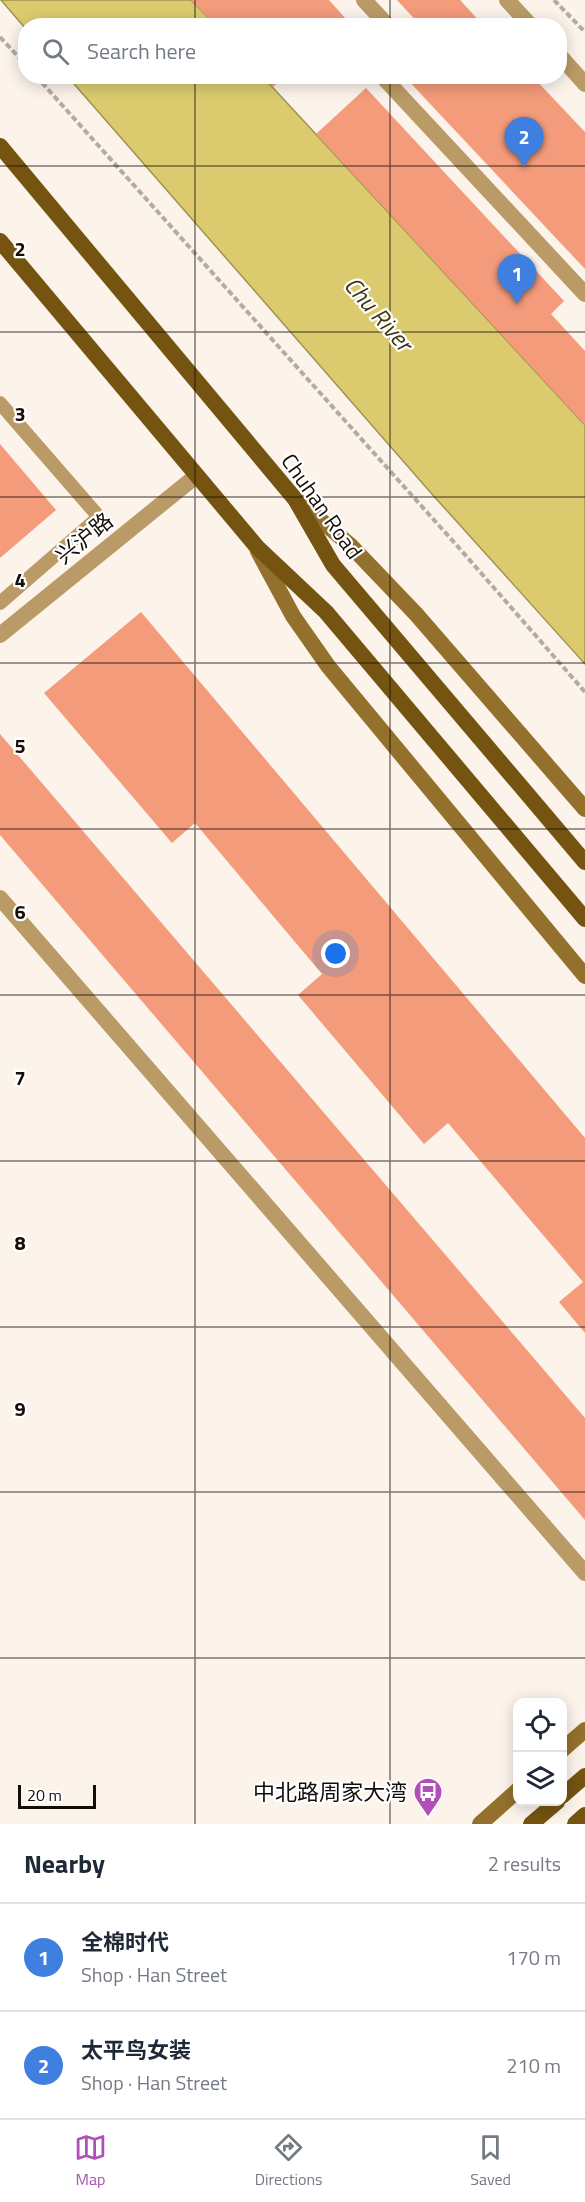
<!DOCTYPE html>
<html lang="en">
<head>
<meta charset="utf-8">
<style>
	body { margin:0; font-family:"Titillium Web","Noto Sans SC",sans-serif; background:#f2f2f3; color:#1f2937 }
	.controls { position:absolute; right:18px; bottom:18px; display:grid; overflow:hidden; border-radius:12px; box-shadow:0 3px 15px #0003 }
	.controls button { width:54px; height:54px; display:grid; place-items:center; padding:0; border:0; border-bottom:2px solid #e0e1e3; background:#fff; color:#1f2937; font:30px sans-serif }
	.scale { position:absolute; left:18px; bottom:15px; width:78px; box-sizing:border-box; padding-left:6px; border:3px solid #150e08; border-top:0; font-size:16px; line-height:21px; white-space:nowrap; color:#150e08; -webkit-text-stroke:4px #fff; paint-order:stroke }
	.you { position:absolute; left:336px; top:954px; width:21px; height:21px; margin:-15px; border:4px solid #fff; border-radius:50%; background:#1a73e8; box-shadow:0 0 0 9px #1a73e833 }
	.badge { display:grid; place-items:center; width:39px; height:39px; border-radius:50%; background:#b04fb7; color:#fff; font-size:20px; font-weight:700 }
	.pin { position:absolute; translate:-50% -50px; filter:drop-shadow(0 2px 3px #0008) }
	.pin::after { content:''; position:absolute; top:32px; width:21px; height:18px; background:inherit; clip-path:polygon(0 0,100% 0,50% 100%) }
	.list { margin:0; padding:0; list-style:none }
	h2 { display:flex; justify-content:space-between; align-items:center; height:78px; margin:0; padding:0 24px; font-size:26px }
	h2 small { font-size:20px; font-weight:400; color:#747a83 }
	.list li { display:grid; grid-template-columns:39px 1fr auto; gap:18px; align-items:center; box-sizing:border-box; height:108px; padding:0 24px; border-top:2px solid #e0e1e3 }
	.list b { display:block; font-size:22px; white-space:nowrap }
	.list p { margin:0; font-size:20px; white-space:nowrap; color:#747a83 }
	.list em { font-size:20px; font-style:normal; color:#747a83 }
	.icon { flex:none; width:33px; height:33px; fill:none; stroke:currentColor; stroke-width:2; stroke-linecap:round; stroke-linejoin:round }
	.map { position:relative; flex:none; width:585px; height:1824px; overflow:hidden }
	.search { position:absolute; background:#fff; box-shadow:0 3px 15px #0003; left:18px; right:18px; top:18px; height:66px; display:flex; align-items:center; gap:15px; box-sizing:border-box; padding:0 21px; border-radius:24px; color:#747a83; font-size:22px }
	.sheet { height:294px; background:#fff }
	nav { display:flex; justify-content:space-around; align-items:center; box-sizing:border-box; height:84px; border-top:2px solid #e0e1e3; background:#fff; font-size:16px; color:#747a83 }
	nav a { display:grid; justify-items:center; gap:3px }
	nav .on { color:#b04fb7 }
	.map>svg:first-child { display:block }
	.water { fill:#dccb6e; stroke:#a0924f; stroke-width:1.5 }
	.building { fill:#f39b7a }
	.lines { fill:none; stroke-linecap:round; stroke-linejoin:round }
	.path { stroke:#b3aba4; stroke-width:4; stroke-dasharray:6 3; stroke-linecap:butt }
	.service { stroke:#ba9a66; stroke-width:14 }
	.pedestrian { stroke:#ba9a66; stroke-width:16 }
	.minor { stroke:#ba9a66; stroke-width:16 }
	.tertiary { stroke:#ba9a66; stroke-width:16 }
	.secondary { stroke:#94702d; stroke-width:16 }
	.primary { stroke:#755412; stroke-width:16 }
	.grid { fill:none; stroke:#150e08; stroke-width:1.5; stroke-opacity:0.55 }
	.labels { text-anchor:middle; stroke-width:4.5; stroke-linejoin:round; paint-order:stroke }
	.street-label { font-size:22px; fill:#150e08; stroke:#fff }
	.poi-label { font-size:22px; fill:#150e08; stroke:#fff; text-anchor:end }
	.water-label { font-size:24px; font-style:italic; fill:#3e360e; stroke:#fff }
	.grid-label { font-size:20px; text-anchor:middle; font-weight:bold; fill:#150e08; stroke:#fff; stroke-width:4.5; stroke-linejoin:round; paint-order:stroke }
</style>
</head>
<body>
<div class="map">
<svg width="585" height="1824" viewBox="0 0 585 1824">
	<rect width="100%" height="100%" fill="#fcf3eb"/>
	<g class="water">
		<polygon points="1,0 191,0 215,25 26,26 25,28"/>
		<polygon points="68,77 263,77 585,425 585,664 431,493"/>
	</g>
	<g class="building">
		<polygon points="191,0 329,0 346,19 339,26 215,26"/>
		<polygon points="397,0 460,0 484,26 421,26"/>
		<polygon points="263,76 285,76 273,87"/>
		<polygon points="404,76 532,76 585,132 585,269"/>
		<polygon points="366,88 564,301 551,314 585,351 585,425 316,134"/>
		<polygon points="0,444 56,510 0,558"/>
		<polygon points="141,612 585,1138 585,1333 559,1302 583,1282 448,1123 424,1144 298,995 322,974 195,823 172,843 44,693"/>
		<polygon points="0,734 585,1418 585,1520 0,835"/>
	</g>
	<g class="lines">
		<g class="path">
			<polyline points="554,0 585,32"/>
			<polyline points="0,37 26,65"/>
			<polyline points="36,76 460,549 585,692"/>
		</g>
		<polyline class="service" points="0,403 99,517 0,603"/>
		<g class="pedestrian">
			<polyline points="364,0 388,26"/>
			<polyline points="382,76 585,294"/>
		</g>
		<polyline class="minor" points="0,898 585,1573"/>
		<g class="tertiary">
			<polyline points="507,0 531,26"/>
			<polyline points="560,56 585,84"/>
			<polyline points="0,635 196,476"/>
		</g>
		<g class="secondary">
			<polyline points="298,501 350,545 416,614 585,809"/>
			<polyline points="258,551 293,616 328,666 585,976"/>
			<polyline points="562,1750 585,1730"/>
			<polyline points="480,1824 518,1790"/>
		</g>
		<g class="primary">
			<polyline points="0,146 295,499 333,565 585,862"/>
			<polyline points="0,241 257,547 326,612 585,919"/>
			<polyline points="562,1796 585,1776"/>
			<polyline points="531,1824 557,1802"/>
			<polyline points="575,1824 585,1815"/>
		</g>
	</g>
	<path class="grid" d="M195,0V26M390,0V26M195,76V1824M390,76V1824M0,166H585M0,332H585M0,497H585M0,663H585M0,829H585M0,995H585M0,1161H585M0,1327H585M0,1492H585M0,1658H585"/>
	<defs>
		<g id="bus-pin" transform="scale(1.5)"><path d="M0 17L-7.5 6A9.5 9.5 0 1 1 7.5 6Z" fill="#b04fb7" stroke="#fff"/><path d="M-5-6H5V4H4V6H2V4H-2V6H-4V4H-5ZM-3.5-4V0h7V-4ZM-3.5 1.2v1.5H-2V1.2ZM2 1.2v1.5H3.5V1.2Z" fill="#fff"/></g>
	</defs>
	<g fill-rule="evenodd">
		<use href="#bus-pin" x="428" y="1792"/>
	</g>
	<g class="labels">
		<g class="street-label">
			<text transform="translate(322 506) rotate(55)" y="8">Chuhan Road</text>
			<text transform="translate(84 538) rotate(-39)" y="8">兴沪路</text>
		</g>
		<g class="poi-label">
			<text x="407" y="1800">中北路周家大湾</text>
		</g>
		<g class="water-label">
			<text transform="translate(378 314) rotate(49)" y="8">Chu River</text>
		</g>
	</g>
	<g class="grid-label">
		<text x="20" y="256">2</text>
		<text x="20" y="421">3</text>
		<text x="20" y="587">4</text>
		<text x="20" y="753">5</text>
		<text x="20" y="919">6</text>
		<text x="20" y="1085">7</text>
		<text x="20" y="1250">8</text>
		<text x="20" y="1416">9</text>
	</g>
</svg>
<div class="controls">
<button><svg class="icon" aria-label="locate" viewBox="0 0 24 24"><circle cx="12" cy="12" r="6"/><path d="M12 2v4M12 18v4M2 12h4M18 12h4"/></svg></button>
<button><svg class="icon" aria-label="layers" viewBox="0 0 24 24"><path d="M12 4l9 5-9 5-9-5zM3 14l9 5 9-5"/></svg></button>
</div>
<div class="scale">20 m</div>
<div class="you"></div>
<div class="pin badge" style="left:517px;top:304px;background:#3f7fe0">1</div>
<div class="pin badge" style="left:524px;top:167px;background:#3f7fe0">2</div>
<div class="search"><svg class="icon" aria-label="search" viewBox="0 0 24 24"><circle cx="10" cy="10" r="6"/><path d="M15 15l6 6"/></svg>Search here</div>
</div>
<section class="sheet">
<h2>Nearby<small>2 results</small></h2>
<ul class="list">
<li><span class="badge" style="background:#3f7fe0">1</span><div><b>全棉时代</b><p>Shop · Han Street</p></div><em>170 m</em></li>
<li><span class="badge" style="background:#3f7fe0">2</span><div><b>太平鸟女装</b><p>Shop · Han Street</p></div><em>210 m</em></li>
</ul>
</section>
<nav>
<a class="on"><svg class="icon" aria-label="map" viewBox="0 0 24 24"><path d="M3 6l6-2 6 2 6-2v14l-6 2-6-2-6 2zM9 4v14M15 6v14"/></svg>Map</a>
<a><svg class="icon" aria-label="directions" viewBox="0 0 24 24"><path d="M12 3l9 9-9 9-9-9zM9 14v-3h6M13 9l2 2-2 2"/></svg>Directions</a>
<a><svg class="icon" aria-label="saved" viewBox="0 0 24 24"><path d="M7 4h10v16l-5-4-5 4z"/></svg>Saved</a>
</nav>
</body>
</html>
